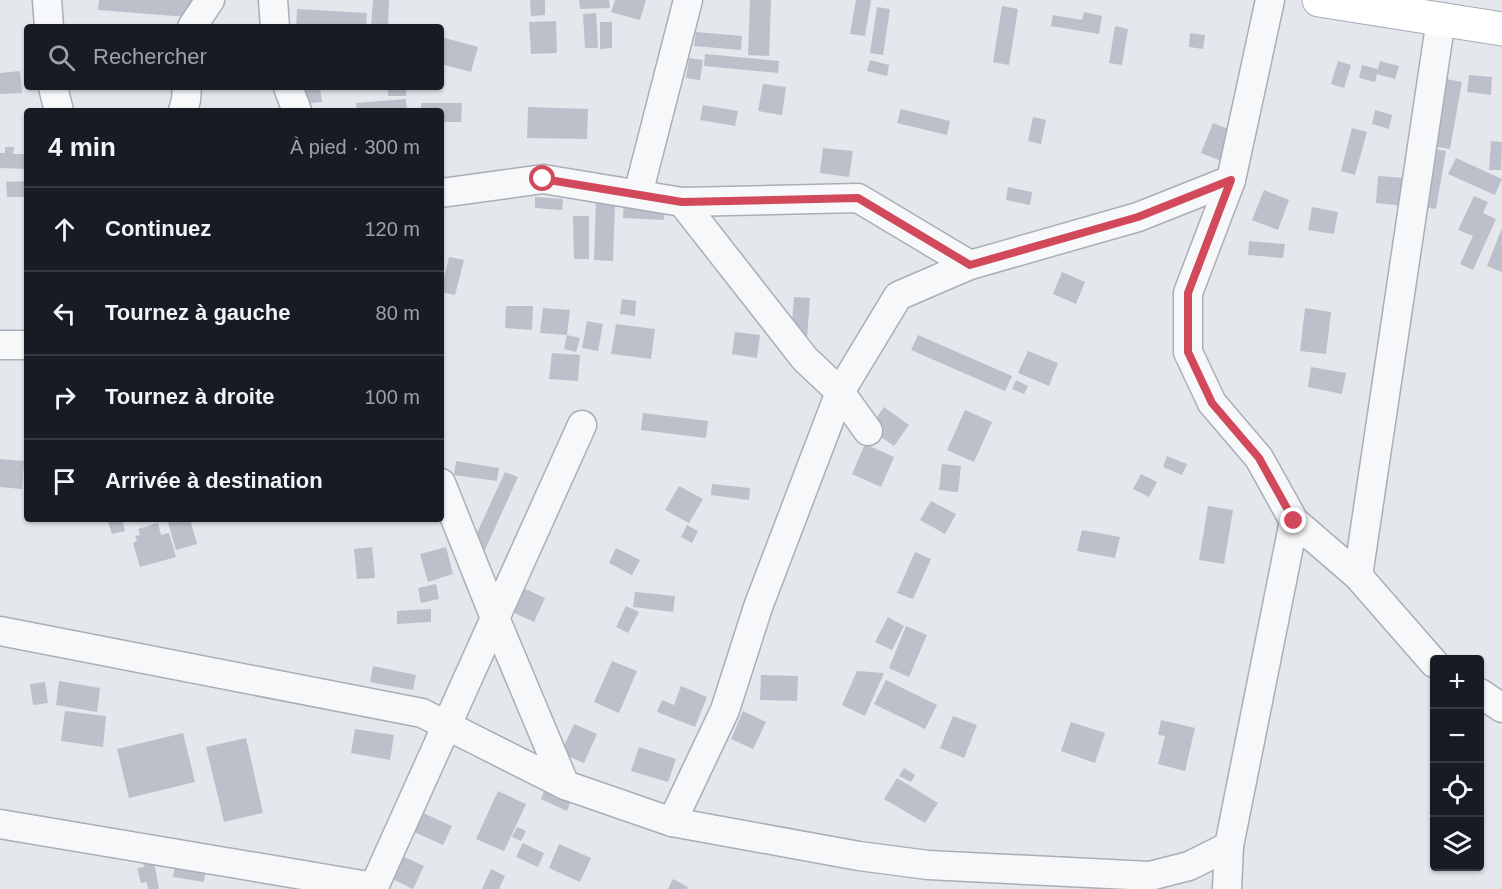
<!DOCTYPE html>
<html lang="fr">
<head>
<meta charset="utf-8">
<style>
	body { margin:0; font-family:Arial,sans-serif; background:#242831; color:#f1f3f6 }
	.controls { position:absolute; right:18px; bottom:18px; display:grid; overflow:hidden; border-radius:6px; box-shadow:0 2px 4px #0004 }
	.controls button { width:54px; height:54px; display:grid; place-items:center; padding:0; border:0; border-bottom:2px solid #363941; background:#171b24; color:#f1f3f6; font:30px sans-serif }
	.stop { position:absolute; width:18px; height:18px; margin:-14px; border:4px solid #d1495b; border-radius:50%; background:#fff }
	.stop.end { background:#d1495b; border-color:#fff; box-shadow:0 2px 6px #0008 }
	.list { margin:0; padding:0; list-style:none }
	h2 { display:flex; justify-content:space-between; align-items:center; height:78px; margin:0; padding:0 24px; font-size:26px }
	h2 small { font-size:20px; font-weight:400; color:#9ea1a6 }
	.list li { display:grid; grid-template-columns:39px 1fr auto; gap:18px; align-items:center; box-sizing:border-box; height:84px; padding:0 24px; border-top:2px solid #363941 }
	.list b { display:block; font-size:22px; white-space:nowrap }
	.list em { font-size:20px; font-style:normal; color:#9ea1a6 }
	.icon { flex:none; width:33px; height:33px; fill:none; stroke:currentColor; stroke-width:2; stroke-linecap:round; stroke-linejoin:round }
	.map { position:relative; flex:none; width:1502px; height:889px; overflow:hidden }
	.search { position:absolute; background:#171b24; box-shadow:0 2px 4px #0004; left:24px; top:24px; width:420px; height:66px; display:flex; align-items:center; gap:15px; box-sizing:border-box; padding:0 21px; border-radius:6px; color:#9ea1a6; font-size:22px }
	.panel { position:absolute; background:#171b24; box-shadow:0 2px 4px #0004; left:24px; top:108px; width:420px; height:414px; border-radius:6px }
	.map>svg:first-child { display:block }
	.building { fill:#bbc0ca }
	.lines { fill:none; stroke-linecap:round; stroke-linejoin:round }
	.minor-casing { stroke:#a9aeb7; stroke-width:31 }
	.major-casing { stroke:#a3abb8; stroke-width:35 }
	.minor { stroke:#f7f8fa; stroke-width:28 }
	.major { stroke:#fff; stroke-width:33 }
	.route { stroke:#d1495b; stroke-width:8 }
</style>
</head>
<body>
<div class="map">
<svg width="1502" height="889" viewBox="0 0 1502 889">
	<rect width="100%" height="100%" fill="#e4e7ec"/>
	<g class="building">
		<polygon points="99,0 196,0 187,17 98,10"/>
		<polygon points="373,0 389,0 388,27 371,27"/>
		<polygon points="530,0 545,0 545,15 531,16"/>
		<polygon points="579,0 609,0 610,8 580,9"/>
		<polygon points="615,0 646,0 640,20 611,12"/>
		<polygon points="750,0 771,0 769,56 748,55"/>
		<polygon points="856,0 871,0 865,36 850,34"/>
		<polygon points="1002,6 1018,9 1009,65 993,62"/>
		<polygon points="877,7 890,9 883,55 870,53"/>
		<polygon points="297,9 367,13 366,27 296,27"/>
		<polygon points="1084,12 1102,16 1099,34 1051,26 1053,15 1082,20"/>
		<polygon points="596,13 598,48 585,48 583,14"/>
		<polygon points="556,21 557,53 531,54 529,22"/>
		<polygon points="600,22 612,22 612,48 600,49"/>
		<polygon points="1115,26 1128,29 1122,65 1109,63"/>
		<polygon points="696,32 742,36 741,50 694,46"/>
		<polygon points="1190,33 1205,35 1203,49 1189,47"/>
		<polygon points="441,37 478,47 471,72 441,64"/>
		<polygon points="705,54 779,61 778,73 704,66"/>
		<polygon points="689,58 703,60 700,80 686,78"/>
		<polygon points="870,60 889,65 887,76 867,71"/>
		<polygon points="1338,61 1351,65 1344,88 1331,84"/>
		<polygon points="1380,61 1399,66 1395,79 1377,74 1375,82 1359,78 1362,65 1378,69"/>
		<polygon points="20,71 22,93 0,94 0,73"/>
		<polygon points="1469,75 1492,77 1491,95 1467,92"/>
		<polygon points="1436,77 1462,82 1450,149 1424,145"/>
		<polygon points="763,84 786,87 782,115 758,111"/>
		<polygon points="300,87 320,87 322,102 301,104"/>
		<rect x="388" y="87" width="18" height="9"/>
		<polygon points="406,99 407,111 357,111 356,103"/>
		<polygon points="421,103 462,103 461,122 441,122 441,111 421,111"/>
		<polygon points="703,105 738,111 735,126 700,120"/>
		<polygon points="528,107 588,109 587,139 527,138"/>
		<polygon points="901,109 950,121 947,135 897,123"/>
		<polygon points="1375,110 1392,115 1389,129 1372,124"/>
		<polygon points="1033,117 1046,120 1041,144 1028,141"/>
		<polygon points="1213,123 1236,132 1224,162 1201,153"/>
		<polygon points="1352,128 1367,132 1355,175 1341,171"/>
		<polygon points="1491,141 1502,142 1501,170 1489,170"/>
		<polygon points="5,147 14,147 13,154 27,154 27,169 0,168 0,153 5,153"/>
		<polygon points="823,148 853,151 849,177 820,173"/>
		<polygon points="1429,148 1446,151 1436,209 1419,206"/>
		<polygon points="1456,158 1502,179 1495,195 1448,174"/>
		<polygon points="1378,176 1406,178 1403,206 1376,203"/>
		<polygon points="27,181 27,197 7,197 6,182"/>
		<polygon points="1008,187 1032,192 1030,205 1006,200"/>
		<polygon points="1264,190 1289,200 1278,230 1252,220"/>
		<polygon points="1474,196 1488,202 1483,213 1496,219 1473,270 1460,264 1473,236 1458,230"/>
		<polygon points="535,197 563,199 562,210 535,208"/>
		<polygon points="596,200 615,201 613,261 594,260"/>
		<polygon points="624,202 665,204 664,220 623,218"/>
		<polygon points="1312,207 1338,212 1334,234 1308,230"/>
		<polygon points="573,216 589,216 589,259 574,259"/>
		<polygon points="1502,228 1502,272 1487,266"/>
		<polygon points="1249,241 1285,244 1283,258 1248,255"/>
		<polygon points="449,257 464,260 455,295 441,292"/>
		<polygon points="1062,272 1085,282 1076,304 1053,294"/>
		<polygon points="794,297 810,298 807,337 791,336"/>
		<polygon points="622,299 636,301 635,316 620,314"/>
		<polygon points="506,306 533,306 532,330 505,328"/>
		<polygon points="543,308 570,310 567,335 540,333"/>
		<polygon points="1305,308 1331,312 1326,354 1300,351"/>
		<polygon points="587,321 603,324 598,351 582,348"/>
		<polygon points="616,324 655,329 651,359 611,354"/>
		<polygon points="735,332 760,335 757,358 732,354"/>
		<polygon points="567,335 580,338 576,352 564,349"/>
		<polygon points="918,335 1012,376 1005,391 911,350"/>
		<polygon points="1028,351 1058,363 1049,386 1018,373"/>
		<polygon points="552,353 580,355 578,381 549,379"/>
		<polygon points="1311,367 1346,373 1342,394 1308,387"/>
		<polygon points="1016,380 1028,386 1024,394 1012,389"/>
		<polygon points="884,407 909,425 894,446 869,429"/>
		<polygon points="965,410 992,422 974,462 947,450"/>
		<polygon points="643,413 708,421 706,438 641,430"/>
		<polygon points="865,444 894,457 881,487 852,474"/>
		<polygon points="1167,456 1187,464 1182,475 1163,467"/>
		<polygon points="0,459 24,461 22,489 0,487"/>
		<polygon points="456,461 499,468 497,481 454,475"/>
		<polygon points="942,464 961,466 958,492 939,490"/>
		<polygon points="505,472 518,477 484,552 471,546"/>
		<polygon points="1141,474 1157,482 1149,497 1133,489"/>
		<polygon points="712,484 750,488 749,500 711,495"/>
		<polygon points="679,486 703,499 689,523 665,510"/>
		<polygon points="931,501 956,514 945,534 920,520"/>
		<polygon points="1208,506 1233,510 1224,564 1199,560"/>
		<polygon points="107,519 122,519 125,531 112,534"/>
		<polygon points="167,519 190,519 197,544 176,550"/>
		<polygon points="158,523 161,535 169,533 176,557 140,567 133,543 137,541 135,536 140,535 138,529"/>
		<polygon points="687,525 698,531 692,543 681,537"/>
		<polygon points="1082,530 1120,537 1115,558 1077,551"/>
		<polygon points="372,547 375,578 357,579 354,549"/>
		<polygon points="446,547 453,574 428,582 420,554"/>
		<polygon points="616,548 640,560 632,575 609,563"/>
		<polygon points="915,552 931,559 913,599 897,593"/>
		<polygon points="436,584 439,599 421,603 418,588"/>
		<polygon points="519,586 545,598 534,622 508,610"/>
		<polygon points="635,592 675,596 673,612 633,607"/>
		<polygon points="626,606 639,612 628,633 616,627"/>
		<polygon points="431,609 431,622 397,624 397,611"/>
		<polygon points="888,617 904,626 892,650 875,642"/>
		<polygon points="906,626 927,635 909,677 889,668"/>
		<polygon points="612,661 637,671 619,713 594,702"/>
		<polygon points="373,666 416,675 413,690 370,682"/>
		<polygon points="857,671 884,673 865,716 842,705"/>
		<polygon points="761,675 798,676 797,701 760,700"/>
		<polygon points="886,680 937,705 925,729 874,704"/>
		<polygon points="59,681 100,688 97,712 56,705"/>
		<polygon points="45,682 48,703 33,705 30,684"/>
		<polygon points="681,686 707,697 695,727 657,712 662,700 674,705"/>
		<polygon points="65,711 106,716 103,747 61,741"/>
		<polygon points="743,711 766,722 753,749 731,739"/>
		<polygon points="953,716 977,725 964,758 940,748"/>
		<polygon points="1161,720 1195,728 1185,771 1158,764 1165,736 1158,735"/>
		<polygon points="1071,722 1105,733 1095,763 1061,751"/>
		<polygon points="574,724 597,734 584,763 561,753"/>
		<polygon points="355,729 394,735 390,760 351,753"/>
		<polygon points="183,733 195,782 129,798 117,749"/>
		<polygon points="246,738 263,813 224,822 206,747"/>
		<polygon points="639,747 676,759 668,782 631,771"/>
		<polygon points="904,768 915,775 911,782 899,776"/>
		<polygon points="897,778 938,803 925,823 884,799"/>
		<polygon points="498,791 526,804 504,851 476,839"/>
		<polygon points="544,791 570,803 567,811 541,799"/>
		<polygon points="423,813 452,826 443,845 414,832"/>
		<polygon points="517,827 526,831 521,841 512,837"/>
		<polygon points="523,843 544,853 538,867 516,857"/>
		<polygon points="559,844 591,858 580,882 549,868"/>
		<polygon points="398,854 424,866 413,889 388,877"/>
		<polygon points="153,856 159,889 148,889 147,882 141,883 137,868 144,867 142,859"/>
		<polygon points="176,860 206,865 204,882 173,877"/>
		<polygon points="491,869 505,876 499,889 482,889"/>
		<polygon points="673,879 688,887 687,889 668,889"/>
	</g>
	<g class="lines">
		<g class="minor-casing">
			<g id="minor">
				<polyline points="47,0 49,27"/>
				<polyline points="273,0 275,27"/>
				<polyline points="1270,0 1231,180 1188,293 1188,352 1212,403 1259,458 1294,521 1358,576 1434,663"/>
				<polyline points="192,27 210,0"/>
				<polyline points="53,87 59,111"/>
				<polyline points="288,87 297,111"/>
				<polyline points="183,111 186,100 187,87"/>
				<polyline points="441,193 543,179 682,202 858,198 970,265"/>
				<polyline points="638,194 688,0"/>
				<polyline points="682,202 805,359 840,392 868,431"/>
				<polyline points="0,345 27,345"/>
				<polyline points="441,483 495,618 565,785"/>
				<polyline points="1358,576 1441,19"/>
				<polyline points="0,631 422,713 565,785 672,822 859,856 928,865 1150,876 1189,866 1229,846"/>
				<polyline points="1480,693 1502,708"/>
				<polyline points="672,822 725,710 758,607 840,392 898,296 970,265 1138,217 1231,180"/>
				<polyline points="0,824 374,887"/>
				<polyline points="373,889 582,425"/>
				<polyline points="1227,889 1229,846 1294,521"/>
			</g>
		</g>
		<g class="major-casing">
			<polyline id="major" points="1319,0 1502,29"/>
		</g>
		<use href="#minor" class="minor"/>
		<use href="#major" class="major"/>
	</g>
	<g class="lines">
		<polyline class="route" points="543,179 682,202 858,198 970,265 1138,217 1231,180 1188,293 1188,352 1212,403 1259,458 1294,521"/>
	</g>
</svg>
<div class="controls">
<button>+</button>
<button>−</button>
<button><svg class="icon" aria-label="locate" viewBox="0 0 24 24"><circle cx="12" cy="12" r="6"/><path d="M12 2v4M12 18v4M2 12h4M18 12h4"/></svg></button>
<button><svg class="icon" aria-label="layers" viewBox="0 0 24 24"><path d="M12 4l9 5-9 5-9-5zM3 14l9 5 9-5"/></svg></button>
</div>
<div class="stop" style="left:543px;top:179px"></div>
<div class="stop end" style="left:1294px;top:521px"></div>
<div class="search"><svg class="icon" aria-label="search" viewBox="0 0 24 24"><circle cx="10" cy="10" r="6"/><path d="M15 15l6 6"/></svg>Rechercher</div>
<section class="panel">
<h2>4 min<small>À pied · 300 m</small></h2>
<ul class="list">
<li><svg class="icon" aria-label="ahead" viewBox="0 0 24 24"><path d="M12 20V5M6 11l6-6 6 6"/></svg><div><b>Continuez</b></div><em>120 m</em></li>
<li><svg class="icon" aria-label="left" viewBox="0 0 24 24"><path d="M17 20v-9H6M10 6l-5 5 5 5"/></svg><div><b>Tournez à gauche</b></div><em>80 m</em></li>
<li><svg class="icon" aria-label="right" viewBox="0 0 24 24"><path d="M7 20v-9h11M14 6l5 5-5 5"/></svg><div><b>Tournez à droite</b></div><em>100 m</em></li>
<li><svg class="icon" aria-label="arrive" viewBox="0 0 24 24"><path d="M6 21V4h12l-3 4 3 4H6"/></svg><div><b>Arrivée à destination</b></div></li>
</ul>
</section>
</div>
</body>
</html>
